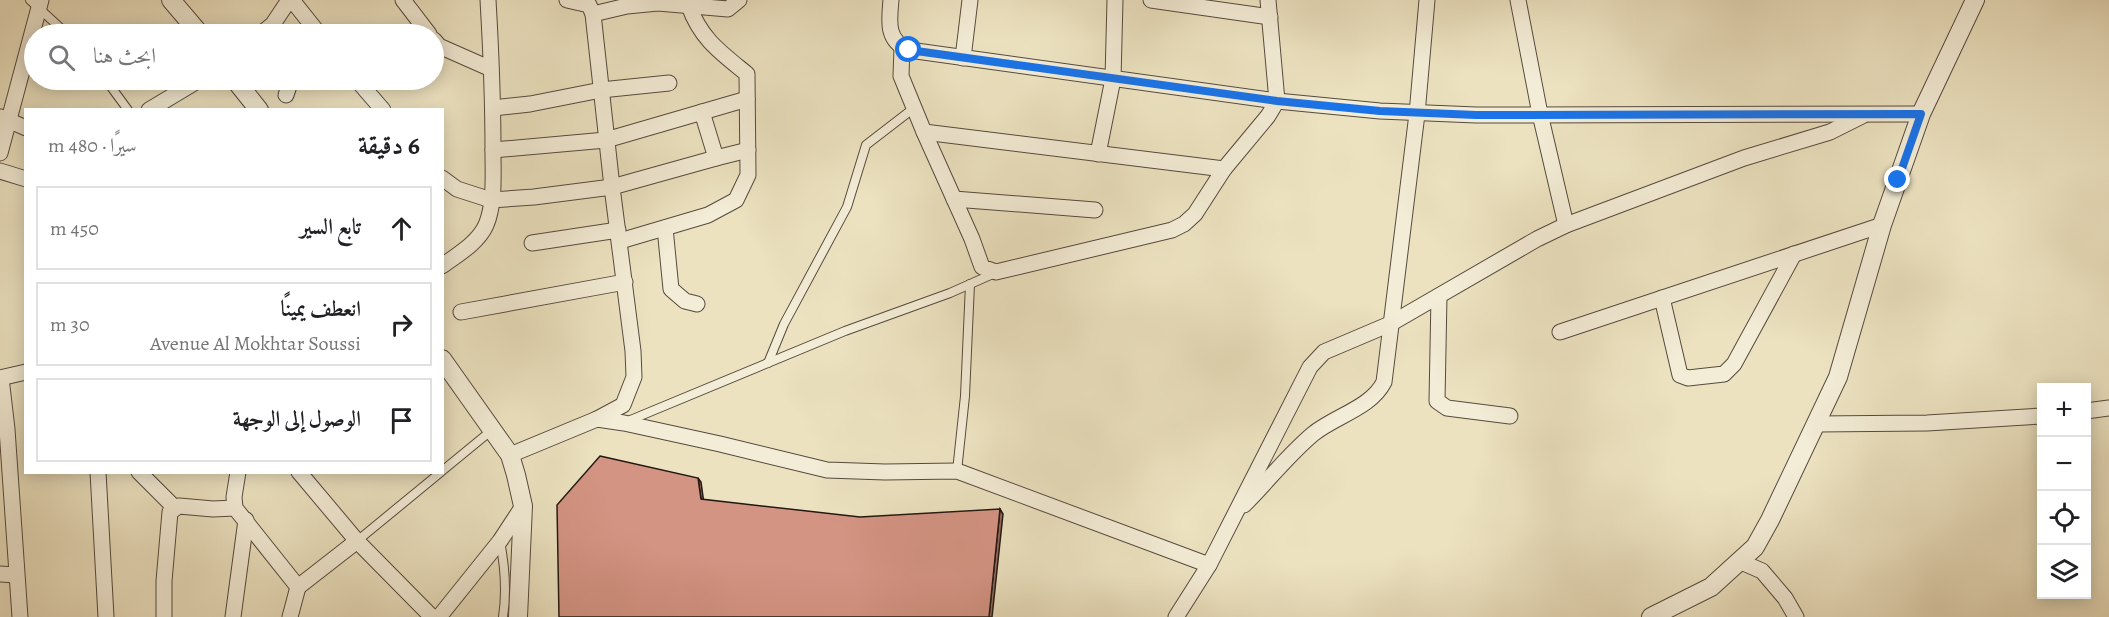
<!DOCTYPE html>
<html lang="ar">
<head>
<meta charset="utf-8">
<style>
	body { margin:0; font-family:Alegreya,Amiri,serif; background:#f6f6f6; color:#202124; direction:rtl }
	.controls { position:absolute; right:18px; bottom:18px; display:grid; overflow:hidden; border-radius:0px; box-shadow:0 3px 15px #0003 }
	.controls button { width:54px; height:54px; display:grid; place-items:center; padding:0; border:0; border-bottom:2px solid #e0e0e0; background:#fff; color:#202124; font:30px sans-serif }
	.stop { position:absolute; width:18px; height:18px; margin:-14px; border:4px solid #1a73e8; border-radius:50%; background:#fff }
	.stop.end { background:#1a73e8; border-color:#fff; box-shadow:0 2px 6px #0008 }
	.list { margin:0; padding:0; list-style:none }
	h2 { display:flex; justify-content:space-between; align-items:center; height:78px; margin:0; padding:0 24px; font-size:26px }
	h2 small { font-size:20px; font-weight:400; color:#757577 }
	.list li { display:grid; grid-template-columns:39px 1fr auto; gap:18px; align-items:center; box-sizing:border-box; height:84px; margin:0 12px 12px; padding:0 12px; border:2px solid #e0e0e0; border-radius:0px }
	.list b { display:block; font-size:22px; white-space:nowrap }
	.list p { margin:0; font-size:20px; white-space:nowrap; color:#757577 }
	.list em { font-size:20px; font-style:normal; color:#757577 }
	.icon { flex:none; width:33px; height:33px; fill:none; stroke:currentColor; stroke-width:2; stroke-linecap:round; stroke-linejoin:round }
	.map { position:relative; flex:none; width:2109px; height:617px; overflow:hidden; direction:ltr }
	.search { position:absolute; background:#fff; box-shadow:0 3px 15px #0003; left:24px; top:24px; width:420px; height:66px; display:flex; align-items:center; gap:15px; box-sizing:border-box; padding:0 21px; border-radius:33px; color:#757577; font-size:22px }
	.panel { position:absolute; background:#fff; box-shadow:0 3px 15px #0003; left:24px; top:108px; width:420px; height:366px; border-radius:0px; direction:rtl }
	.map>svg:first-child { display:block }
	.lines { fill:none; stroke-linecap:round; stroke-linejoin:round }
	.service-casing { stroke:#554a3e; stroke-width:10 }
	.minor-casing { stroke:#554a3e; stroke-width:17 }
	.tertiary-casing { stroke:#554a3e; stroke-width:20 }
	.service { stroke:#f3ecd6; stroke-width:8 }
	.minor { stroke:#f3ecd6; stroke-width:15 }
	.tertiary { stroke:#f3ecd6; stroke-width:18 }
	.shaded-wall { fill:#94685c; stroke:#231813; stroke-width:1.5 }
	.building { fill:#d49483; stroke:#231813; stroke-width:1.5 }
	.route { stroke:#1a73e8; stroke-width:8 }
</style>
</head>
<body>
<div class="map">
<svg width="2109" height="617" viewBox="0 0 2109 617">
	<rect width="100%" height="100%" fill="#ece2c0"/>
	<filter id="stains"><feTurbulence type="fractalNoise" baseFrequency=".00333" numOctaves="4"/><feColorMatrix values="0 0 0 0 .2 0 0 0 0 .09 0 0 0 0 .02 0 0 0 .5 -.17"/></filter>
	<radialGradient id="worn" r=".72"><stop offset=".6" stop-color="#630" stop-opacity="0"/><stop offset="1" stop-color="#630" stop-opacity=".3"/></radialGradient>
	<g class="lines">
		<g class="service-casing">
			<g id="service">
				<polyline points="30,0 67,34"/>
				<polyline points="106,80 128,110"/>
				<polyline points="768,363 784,324 847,207 866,145 914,108"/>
				<polyline points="628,421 845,331 950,293 995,273"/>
				<polyline points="442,471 492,430"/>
				<polyline points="957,471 965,396 970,284"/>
				<polyline points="357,541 441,472"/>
				<path d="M500,541C505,567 507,591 503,617"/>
			</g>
		</g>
		<g class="minor-casing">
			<g id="minor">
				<polyline points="292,0 319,34"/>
				<polyline points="403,0 429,34"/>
				<polyline points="567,0 589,5 593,14 612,187 633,351 634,377 623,405 597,419"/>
				<path d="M891,0C889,21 886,41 909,50L1277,101L1380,111L1476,115L1921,114"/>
				<polyline points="1151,0 1270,17"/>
				<polyline points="1518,0 1540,114 1566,225"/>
				<polyline points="593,14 627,6 658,3 728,9 739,0"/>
				<polyline points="261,34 273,24 289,0"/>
				<polyline points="434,40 439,46 491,69"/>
				<polyline points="902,47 901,76 924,132 972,239 982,267 996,272 1172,230 1184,224 1195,214 1224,169 1268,116 1277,101 1268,0"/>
				<polyline points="963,58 970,0"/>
				<polyline points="357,80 383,110"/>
				<polyline points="286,95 291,80"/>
				<polyline points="493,108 530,104 601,90 669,83"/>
				<polyline points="149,110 199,80"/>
				<polyline points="1,117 26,128"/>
				<polyline points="924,132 1224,169"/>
				<polyline points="493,150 606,140 747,99"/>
				<polyline points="0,153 41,0"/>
				<polyline points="1098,154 1113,79 1115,0"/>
				<polyline points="716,158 748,150"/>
				<polyline points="0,171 26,179"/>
				<polyline points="442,178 457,189 491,200 534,197 612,187 716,158 702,112"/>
				<polyline points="954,199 1095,210"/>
				<polyline points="665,228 671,289 685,301 697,304"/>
				<path d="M620,241L708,215L736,200L748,175L747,74C720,52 701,39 689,6"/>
				<polyline points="532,243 618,230"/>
				<path d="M442,266C457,255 478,243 486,225C495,204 493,175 493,152C493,101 491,51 488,0"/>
				<polyline points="1439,296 1437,401 1447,408 1510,416"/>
				<polyline points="1662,298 1680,375 1688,378 1724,374 1734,364 1794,254"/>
				<polyline points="461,312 625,282"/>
				<polyline points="1560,332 1882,225"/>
				<polyline points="0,378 26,372"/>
				<polyline points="1,378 7,429 20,617"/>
				<polyline points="2086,411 2109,408"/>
				<polyline points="1817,424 1927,423 2042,416"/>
				<polyline points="510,455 597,419 624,423 720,444 827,470 885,472 957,471 1209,565"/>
				<polyline points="98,472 106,617"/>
				<polyline points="139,472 175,508"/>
				<polyline points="238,472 234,497 235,508 298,587 290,617"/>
				<polyline points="299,472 357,541 432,617"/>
				<path d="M1244,505C1267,482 1288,455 1313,434C1335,416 1371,408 1384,382L1417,114L1427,0"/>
				<polyline points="1739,561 1762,571 1785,598 1796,617"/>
				<polyline points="0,574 16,575"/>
				<polyline points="298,587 357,541"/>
				<polyline points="164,617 164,581 170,512 179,506 213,509 235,508"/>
				<polyline points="233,617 246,520"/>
				<polyline points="439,617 500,541 523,506"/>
				<polyline points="1176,617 1209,565 1310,367 1324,352 1390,324 1537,239 1566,225 1744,158 1830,132 1862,116"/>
			</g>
		</g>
		<g class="tertiary-casing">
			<g id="tertiary">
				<polyline points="171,0 200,34"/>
				<polyline points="235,80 259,110"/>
				<polyline points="442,359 510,455 516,475 523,506 518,617"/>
				<polyline points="1651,617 1711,587 1755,547 1770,520 1838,377 1882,225 1921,114 1975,0"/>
			</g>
		</g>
		<use href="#service" class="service"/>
		<use href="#minor" class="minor"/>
		<use href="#tertiary" class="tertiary"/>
	</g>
	<g class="shaded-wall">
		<polygon points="698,478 701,482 704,504 701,499"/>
		<polygon points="1000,509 1003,514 992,617 989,617"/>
	</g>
	<polygon class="building" points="600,456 698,478 701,499 860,517 1000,509 989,617 559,617 557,505"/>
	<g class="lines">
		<polyline class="route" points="909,50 1277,101 1380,111 1476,115 1921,114 1898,180"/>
	</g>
	<rect width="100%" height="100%" filter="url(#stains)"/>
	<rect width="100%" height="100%" fill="url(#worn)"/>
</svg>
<div class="controls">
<button>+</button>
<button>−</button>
<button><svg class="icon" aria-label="locate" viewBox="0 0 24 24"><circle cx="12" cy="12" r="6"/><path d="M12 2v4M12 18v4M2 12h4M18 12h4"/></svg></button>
<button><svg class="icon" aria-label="layers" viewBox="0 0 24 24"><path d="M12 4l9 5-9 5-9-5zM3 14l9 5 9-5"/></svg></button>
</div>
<div class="stop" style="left:909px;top:50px"></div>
<div class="stop end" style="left:1898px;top:180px"></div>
<div class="search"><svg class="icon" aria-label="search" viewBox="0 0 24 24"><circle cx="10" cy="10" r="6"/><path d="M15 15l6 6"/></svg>ابحث هنا</div>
<section class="panel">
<h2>6 دقيقة<small>سيرًا · 480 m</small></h2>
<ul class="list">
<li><svg class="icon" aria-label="ahead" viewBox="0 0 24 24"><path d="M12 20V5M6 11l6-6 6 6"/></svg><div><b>تابع السير</b></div><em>450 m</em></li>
<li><svg class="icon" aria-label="right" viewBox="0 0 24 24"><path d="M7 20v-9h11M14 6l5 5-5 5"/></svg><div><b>انعطف يمينًا</b><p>Avenue Al Mokhtar Soussi</p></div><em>30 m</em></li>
<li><svg class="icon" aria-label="arrive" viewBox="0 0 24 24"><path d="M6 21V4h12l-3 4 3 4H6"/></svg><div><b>الوصول إلى الوجهة</b></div></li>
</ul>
</section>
</div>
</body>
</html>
